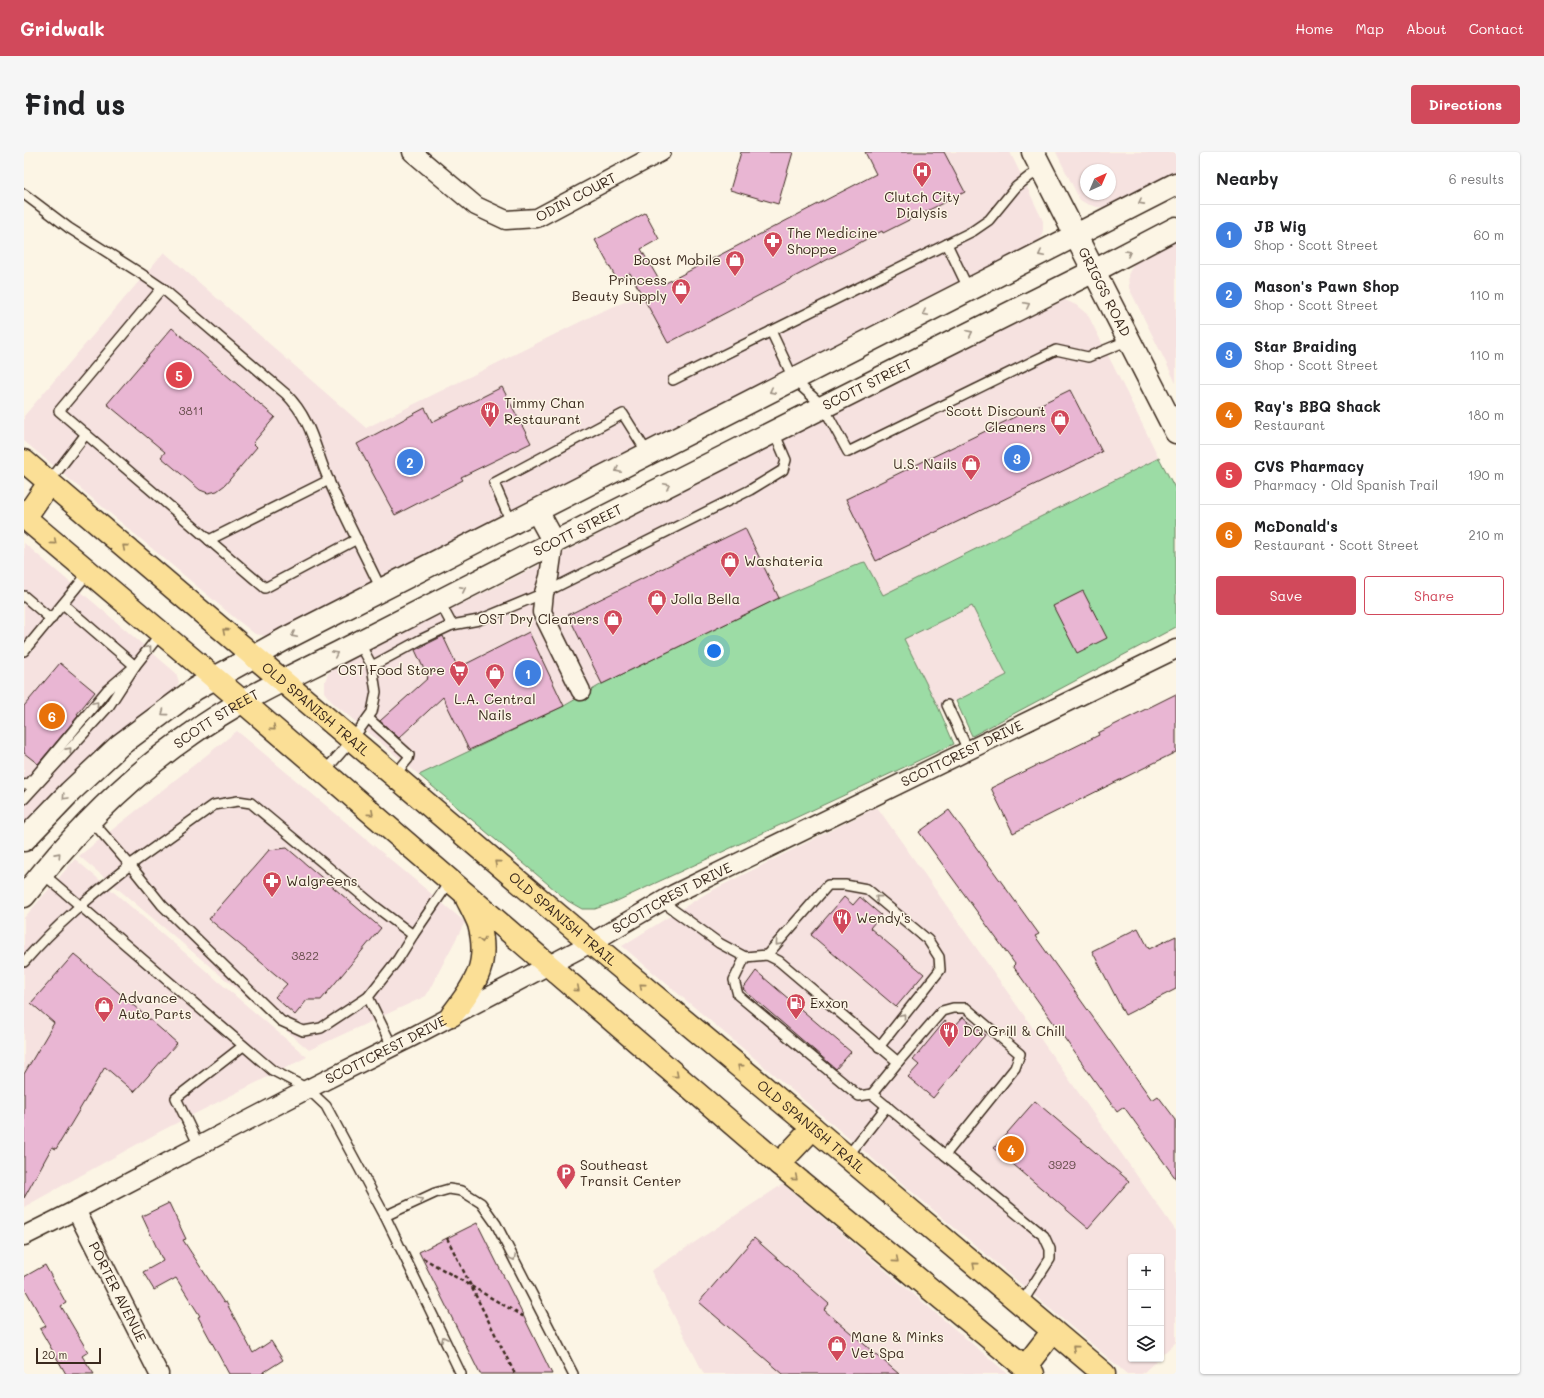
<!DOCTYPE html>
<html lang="en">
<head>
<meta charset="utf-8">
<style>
	body { margin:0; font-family:Mali,sans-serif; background:#f6f6f6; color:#202124 }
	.controls { position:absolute; right:12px; bottom:12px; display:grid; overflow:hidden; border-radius:4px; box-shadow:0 1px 3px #0004 }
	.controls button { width:36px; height:36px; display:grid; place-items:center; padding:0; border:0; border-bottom:1px solid #e0e0e0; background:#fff; color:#202124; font:20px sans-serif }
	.compass { position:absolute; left:1056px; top:12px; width:36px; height:36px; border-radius:50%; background:#fff; box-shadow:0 1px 3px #0004; rotate:44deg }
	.scale { position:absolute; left:12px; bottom:10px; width:65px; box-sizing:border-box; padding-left:4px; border:2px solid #3b2a1e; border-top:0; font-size:11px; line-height:14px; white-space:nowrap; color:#3b2a1e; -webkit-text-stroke:3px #fcf5e5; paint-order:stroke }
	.you { position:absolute; left:690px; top:499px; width:14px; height:14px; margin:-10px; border:3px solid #fff; border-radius:50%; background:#1a73e8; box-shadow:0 0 0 6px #1a73e833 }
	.badge { display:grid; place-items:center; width:26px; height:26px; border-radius:50%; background:#d1495b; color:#fff; font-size:13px; font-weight:700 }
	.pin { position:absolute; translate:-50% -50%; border:2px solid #fff; box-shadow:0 1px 4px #0006 }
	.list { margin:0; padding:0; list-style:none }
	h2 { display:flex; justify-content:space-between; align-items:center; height:52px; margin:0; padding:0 16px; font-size:17px }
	h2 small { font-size:13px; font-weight:400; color:#757577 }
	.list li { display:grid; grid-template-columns:26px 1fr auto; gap:12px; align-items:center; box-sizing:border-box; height:60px; padding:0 16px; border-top:1px solid #e0e0e0 }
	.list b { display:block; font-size:15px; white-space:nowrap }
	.list p { margin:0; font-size:13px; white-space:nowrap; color:#757577 }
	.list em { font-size:13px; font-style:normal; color:#757577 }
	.actions { display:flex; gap:8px; padding:12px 16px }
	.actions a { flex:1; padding:9px 0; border:1px solid #d1495b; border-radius:4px; text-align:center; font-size:14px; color:#d1495b }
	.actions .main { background:#d1495b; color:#fff }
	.icon { flex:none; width:22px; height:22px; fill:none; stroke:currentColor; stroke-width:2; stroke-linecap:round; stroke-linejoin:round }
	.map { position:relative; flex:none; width:1152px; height:1222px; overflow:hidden; border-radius:4px }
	header { display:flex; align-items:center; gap:24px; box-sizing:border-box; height:56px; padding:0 20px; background:#d1495b; color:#fff }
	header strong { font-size:19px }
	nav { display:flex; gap:22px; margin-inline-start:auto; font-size:14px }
	.intro { display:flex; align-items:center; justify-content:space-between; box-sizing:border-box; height:96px; padding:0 24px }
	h1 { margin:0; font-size:28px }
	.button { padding:10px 18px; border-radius:4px; background:#d1495b; color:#fff; font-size:14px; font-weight:700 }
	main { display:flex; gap:24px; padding:0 24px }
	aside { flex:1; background:#fff; border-radius:4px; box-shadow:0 1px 3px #0004 }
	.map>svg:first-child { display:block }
	.built { fill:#f6e2e0; fill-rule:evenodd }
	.green { fill:#9cdca5; stroke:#6c8362 }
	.building { fill:#e9b6d3; stroke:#3b2a1e }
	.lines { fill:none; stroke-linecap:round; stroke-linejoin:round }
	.lane-casing { stroke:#3b2a1e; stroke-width:12 }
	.street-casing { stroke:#3b2a1e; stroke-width:21 }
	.secondary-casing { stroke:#3b2a1e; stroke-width:25 }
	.primary-casing { stroke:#3b2a1e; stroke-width:25 }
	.path { stroke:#3b2a1e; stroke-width:2.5; stroke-dasharray:4 3; stroke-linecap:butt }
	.lane { stroke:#fcf5e5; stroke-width:9 }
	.street { stroke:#fcf5e5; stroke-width:18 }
	.secondary { stroke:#fcf5e5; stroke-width:22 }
	.primary { stroke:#fbdf96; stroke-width:22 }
	.oneway { stroke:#9c9082 }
	.oneway2 { stroke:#9b845a }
	.labels { text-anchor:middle; stroke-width:3; stroke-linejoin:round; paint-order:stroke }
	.number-label { font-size:12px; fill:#664d4b }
	.street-label { font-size:14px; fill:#3b2a1e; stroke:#fcf5e5 }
	.poi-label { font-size:14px; fill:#3b2a1e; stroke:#fcf5e5; text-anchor:start }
</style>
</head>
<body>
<header>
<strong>Gridwalk</strong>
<nav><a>Home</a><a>Map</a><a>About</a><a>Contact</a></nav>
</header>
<div class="intro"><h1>Find us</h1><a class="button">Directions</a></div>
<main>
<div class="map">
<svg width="1152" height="1222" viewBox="0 0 1152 1222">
	<rect width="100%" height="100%" fill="#fcf5e5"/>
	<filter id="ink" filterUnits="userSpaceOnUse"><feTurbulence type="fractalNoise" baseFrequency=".025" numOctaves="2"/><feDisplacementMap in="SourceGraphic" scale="8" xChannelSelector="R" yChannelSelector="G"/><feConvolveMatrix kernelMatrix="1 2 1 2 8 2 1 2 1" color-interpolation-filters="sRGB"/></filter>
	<g filter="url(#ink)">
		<g class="built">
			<polygon points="844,0 986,0 1019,69 1019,78 1017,86 1009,94 242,484 231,482 212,467 0,289 0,264 140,100 342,276 576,160 618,143 854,21"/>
			<path d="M1032,0H1152V20L1082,55H1073L1063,52L1056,48ZM1062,18H1086V42H1062Z"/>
			<polygon points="1152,87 1152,231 1105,136 1104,123 1110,111 1117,105"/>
			<polygon points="1039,147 1052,153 1064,163 1135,306 859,444 841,410 837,411 755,446 578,532 540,554 395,623 308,550 300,540 300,531 304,522 312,515 333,503 482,430 1026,150"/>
			<polygon points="0,391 152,521 155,530 151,539 92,585 46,624 0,673"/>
			<polygon points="948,453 983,523 915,557 880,487"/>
			<polygon points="213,579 441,770 402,844 285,898 55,704"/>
			<polygon points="853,655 1152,1079 1152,1190 1137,1204 1137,1105 1107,1105 1107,1207 1134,1207 1118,1222 1103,1222 598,794 683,741"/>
			<polygon points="51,707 283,905 137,979 0,1055 0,766"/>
			<polygon points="759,1032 984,1222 680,1222 627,1119"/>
		</g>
		<polygon class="green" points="1135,306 1152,338 1152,475 948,584 932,549 983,523 948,454 880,487 915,557 930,592 593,749 571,757 558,757 544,749 395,623 540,554 578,532 755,446 837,411 841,410 859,443"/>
		<g class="building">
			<polygon points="717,0 769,0 754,52 706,38"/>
			<polygon points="841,0 920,0 941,40 859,81 858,79 644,191 606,121 593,128 571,88 621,61 635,87 617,97 638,133 852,22"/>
			<polygon points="148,176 251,265 229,291 233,295 201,333 193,339 184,341 176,338 137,305 141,300 83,252"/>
			<polygon points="478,235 507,291 437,325 439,328 371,363 333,292 401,256 408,270"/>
			<polygon points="1046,238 1078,300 852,409 822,347"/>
			<polygon points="721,376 755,446 578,532 544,463"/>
			<polygon points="1059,439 1083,486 1053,501 1029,454"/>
			<polygon points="505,480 540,554 445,598 419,545 375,586 356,569 404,526 391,498 419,484 434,516"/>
			<polygon points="36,511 71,540 53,562 55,563 14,612 0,601 0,554"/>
			<polygon points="1152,542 1152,600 989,681 967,636 1075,583 1074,581"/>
			<polygon points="925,658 1015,782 1011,784 1128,948 1134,944 1152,968 1152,1027 1100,955 1093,960 989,814 991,812 895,680"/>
			<polygon points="263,696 357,776 297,848 283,848 271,863 251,845 263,832 185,767 245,698"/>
			<polygon points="820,745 829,753 836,745 857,763 846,776 900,822 872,855 787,783"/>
			<polygon points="1114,776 1125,797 1152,784 1152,837 1101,863 1068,799"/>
			<polygon points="50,802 153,891 110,940 81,915 32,997 28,995 0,1046 0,922 30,871 7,851"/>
			<polygon points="732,819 827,900 812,917 719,837"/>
			<polygon points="939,865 961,883 909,946 884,925 895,913 889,908 921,869 929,876"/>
			<polygon points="1011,949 1105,1029 1064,1076 970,996"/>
			<polygon points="145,1051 162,1087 159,1088 200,1151 202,1150 229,1201 247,1189 259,1208 237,1222 205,1222 174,1165 176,1164 152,1126 130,1138 119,1120 139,1109 118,1064"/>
			<polygon points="453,1071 500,1165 528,1222 456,1222 395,1100"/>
			<polygon points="730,1086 805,1152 800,1158 875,1222 759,1222 675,1150"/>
			<polygon points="21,1113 42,1151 37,1154 64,1200 58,1204 70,1222 42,1222 16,1177 22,1174 0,1135 0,1125"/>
		</g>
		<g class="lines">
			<g class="lane-casing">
				<g id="lane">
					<path d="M0,42L45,76L116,121L138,136L262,242C288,268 291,297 305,329C321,366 340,401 357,437"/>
					<polyline points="923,92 945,138"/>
					<polyline points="138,136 35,259 241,436 333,387"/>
					<polyline points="747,179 770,228 799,254 824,300 1032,198 1064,205 1105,188"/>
					<polyline points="649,228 949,79 965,68 992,35 1006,24 1018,18"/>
					<polyline points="25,330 62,282"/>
					<polyline points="488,372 470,331 599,262 624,302"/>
					<polyline points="185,388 305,328"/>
					<polyline points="0,444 27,467"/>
					<polyline points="415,449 428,473 455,468 520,441 726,338 759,318 762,308 750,280"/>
					<polyline points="335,490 348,514 396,488 428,473"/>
					<polyline points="0,499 65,420"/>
					<polyline points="923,553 944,598"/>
					<polyline points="344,566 385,603 384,607 370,624"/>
					<polyline points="300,620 328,588 348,560 352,540 348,514"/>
					<polyline points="0,633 5,632 83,538 111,514 39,452"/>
					<polyline points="0,647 85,554 111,514 137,481"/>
					<polyline points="67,668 106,713 190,653 214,649 227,651 352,755 389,783 426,729"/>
					<polyline points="18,721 248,918 284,937 302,954 361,1064 437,1222"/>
					<polyline points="637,749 695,791 721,805 743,803 755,809 874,910 918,859 929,856 942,856 996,902 991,916 921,1003 1020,1084 1026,1097 1026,1107 997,1152"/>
					<polyline points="743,803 804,733 821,733 843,737 904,788 915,805 916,818 855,895"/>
					<polyline points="721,805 710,828 714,843 835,944 848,942"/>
					<path d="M0,810C32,773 68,743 106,713L138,753L257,869L279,879L297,876L344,845L374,807L389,783"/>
					<polyline points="344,845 368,894"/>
					<polyline points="874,910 848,942 921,1003"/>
					<polyline points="175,994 152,946 219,894"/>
					<polyline points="823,1005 863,954"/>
					<polyline points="361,1064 411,1041 425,1037 438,1039 457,1051 472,1072 549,1222"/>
				</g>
			</g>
			<g class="street-casing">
				<g id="street">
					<path id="s1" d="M388,0L452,54L482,68L513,66L637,0"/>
					<polyline points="530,390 525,425 520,441 518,460 557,539"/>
					<path id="s2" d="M52,1058L135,1222"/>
					<path id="s3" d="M0,1084L52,1058L284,937L386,886L567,791L650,742L1152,497"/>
				</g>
			</g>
			<g class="secondary-casing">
				<g id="secondary">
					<path id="s4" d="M1009,0L1152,280"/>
					<polyline points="513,359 530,390"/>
					<polyline points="0,688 46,640 96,593 171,537 261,487 1152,32"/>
					<path id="s5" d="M0,744C48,683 102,627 166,583C211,550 264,526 314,501C381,467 448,432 515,398C699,304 885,212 1070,119L1152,76"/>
				</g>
			</g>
			<g class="primary-casing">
				<g id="primary">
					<path id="s6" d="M0,309L567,791L789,976L1080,1222"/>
					<polyline points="0,365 219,550 755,1012 1009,1222"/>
					<polyline points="1,366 25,331"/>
					<path d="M428,863C451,832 466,813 455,772C452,764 447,755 443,747"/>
					<polyline points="755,1012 789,976"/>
					<polyline points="1001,1215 1029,1179"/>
				</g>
			</g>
			<g class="path">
				<polyline points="423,1086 491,1222"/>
				<polyline points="399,1106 500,1165"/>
			</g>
			<use href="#lane" class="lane"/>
			<use href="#street" class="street"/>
			<use href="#secondary" class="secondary"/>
			<use href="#primary" class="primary"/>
		</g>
		<defs><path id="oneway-chevron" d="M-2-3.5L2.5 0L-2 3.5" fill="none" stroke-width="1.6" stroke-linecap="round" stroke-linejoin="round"/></defs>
		<g class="oneway">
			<use href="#oneway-chevron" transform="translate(1117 50) rotate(152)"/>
			<use href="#oneway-chevron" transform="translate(1104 101) rotate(-28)"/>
			<use href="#oneway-chevron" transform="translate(1017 102) rotate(153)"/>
			<use href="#oneway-chevron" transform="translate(1003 153) rotate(-27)"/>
			<use href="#oneway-chevron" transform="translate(901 161) rotate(153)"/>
			<use href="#oneway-chevron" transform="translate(946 181) rotate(-26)"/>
			<use href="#oneway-chevron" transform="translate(748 239) rotate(153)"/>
			<use href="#oneway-chevron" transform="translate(594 318) rotate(153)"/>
			<use href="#oneway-chevron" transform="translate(643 334) rotate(-27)"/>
			<use href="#oneway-chevron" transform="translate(439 437) rotate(-27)"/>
			<use href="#oneway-chevron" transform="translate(270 483) rotate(153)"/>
			<use href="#oneway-chevron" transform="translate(125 496) rotate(-52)"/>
			<use href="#oneway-chevron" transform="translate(311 502) rotate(-27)"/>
			<use href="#oneway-chevron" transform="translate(72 552) rotate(-50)"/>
			<use href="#oneway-chevron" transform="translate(140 561) rotate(143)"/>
			<use href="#oneway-chevron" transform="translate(45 598) rotate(-48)"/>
			<use href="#oneway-chevron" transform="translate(41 645) rotate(133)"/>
			<use href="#oneway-chevron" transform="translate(34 703) rotate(-48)"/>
			<use href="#oneway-chevron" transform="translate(854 746) rotate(-140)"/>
			<use href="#oneway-chevron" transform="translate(754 791) rotate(131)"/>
			<use href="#oneway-chevron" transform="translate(879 864) rotate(-51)"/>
			<use href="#oneway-chevron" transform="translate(396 1048) rotate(-25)"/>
			<use href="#oneway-chevron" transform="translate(489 1106) rotate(63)"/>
			<use href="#oneway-chevron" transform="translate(420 1187) rotate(-116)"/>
		</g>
		<g class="oneway2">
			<use href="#oneway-chevron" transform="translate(30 390) rotate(40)"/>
			<use href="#oneway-chevron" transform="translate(101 395) rotate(-140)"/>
			<use href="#oneway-chevron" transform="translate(201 479) rotate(-140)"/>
			<use href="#oneway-chevron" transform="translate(249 576) rotate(41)"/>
			<use href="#oneway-chevron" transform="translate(347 661) rotate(41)"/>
			<use href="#oneway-chevron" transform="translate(473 711) rotate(-140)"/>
			<use href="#oneway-chevron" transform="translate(458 788) rotate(79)"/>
			<use href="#oneway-chevron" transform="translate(618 834) rotate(-140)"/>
			<use href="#oneway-chevron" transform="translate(553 837) rotate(41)"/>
			<use href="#oneway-chevron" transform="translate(716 915) rotate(-140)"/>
			<use href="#oneway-chevron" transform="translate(652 923) rotate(41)"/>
			<use href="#oneway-chevron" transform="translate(771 1026) rotate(40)"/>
			<use href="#oneway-chevron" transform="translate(872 1108) rotate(40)"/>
			<use href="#oneway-chevron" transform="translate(951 1113) rotate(-140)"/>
			<use href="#oneway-chevron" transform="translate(1051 1196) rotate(-140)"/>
		</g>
	</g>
	<defs>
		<g id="hospital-pin" transform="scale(1)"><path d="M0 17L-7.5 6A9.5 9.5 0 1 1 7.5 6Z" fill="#d1495b" stroke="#fcf5e5"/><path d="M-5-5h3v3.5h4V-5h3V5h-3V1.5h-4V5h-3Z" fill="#fff"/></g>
		<g id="pharmacy-pin" transform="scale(1)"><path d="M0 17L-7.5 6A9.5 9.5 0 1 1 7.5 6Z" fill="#d1495b" stroke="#fcf5e5"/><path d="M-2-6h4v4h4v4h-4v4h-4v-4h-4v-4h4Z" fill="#fff"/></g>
		<g id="shop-pin" transform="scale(1)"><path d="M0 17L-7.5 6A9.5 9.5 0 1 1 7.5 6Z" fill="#d1495b" stroke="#fcf5e5"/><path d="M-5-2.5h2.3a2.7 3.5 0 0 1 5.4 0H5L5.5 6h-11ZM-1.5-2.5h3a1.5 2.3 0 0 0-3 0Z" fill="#fff"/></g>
		<g id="restaurant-pin" transform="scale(1)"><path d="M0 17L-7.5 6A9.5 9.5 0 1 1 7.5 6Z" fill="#d1495b" stroke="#fcf5e5"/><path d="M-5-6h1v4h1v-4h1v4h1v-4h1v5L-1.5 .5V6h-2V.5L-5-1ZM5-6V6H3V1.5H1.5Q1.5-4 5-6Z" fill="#fff"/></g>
		<g id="supermarket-pin" transform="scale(1)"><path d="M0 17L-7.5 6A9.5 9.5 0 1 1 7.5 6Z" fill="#d1495b" stroke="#fcf5e5"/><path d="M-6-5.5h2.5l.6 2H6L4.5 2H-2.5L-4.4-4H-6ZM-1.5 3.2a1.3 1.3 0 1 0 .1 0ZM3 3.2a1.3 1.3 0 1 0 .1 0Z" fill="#fff"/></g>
		<g id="fuel-pin" transform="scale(1)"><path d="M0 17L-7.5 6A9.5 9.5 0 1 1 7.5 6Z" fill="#d1495b" stroke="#fcf5e5"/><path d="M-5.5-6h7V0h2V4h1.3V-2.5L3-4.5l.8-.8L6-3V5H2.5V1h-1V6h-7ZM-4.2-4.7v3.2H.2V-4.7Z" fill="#fff"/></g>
		<g id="parking-pin" transform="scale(1)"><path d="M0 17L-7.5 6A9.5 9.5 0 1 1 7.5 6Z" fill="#d1495b" stroke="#fcf5e5"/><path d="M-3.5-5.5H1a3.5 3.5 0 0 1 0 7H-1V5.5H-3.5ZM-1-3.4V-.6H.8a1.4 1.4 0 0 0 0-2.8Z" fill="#fff"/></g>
	</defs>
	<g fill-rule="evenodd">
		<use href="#hospital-pin" x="898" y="19"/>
		<use href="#pharmacy-pin" x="749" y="89"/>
		<use href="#shop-pin" x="711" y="108"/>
		<use href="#shop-pin" x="657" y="136"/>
		<use href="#restaurant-pin" x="466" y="259"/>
		<use href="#shop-pin" x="1036" y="267"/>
		<use href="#shop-pin" x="947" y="312"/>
		<use href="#shop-pin" x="706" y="409"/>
		<use href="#shop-pin" x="633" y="447"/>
		<use href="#shop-pin" x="589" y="467"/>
		<use href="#supermarket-pin" x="435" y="518"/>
		<use href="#shop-pin" x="471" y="521"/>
		<use href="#pharmacy-pin" x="248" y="729"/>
		<use href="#restaurant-pin" x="818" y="766"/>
		<use href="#fuel-pin" x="772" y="851"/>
		<use href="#shop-pin" x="80" y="854"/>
		<use href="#restaurant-pin" x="925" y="879"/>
		<use href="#parking-pin" x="542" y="1021"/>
		<use href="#shop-pin" x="813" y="1193"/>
	</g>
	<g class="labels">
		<g class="number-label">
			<text x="167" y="263">3811</text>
			<text x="281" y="808">3822</text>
			<text x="1038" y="1017">3929</text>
		</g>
		<g class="street-label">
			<text dy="5" stroke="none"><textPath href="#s1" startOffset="192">ODIN COURT</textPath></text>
			<text dy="5" stroke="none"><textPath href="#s4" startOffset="157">GRIGGS ROAD</textPath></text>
			<text dy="5" stroke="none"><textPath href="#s5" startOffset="995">SCOTT STREET</textPath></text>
			<text dy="5" stroke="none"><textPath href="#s5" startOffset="671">SCOTT STREET</textPath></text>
			<text dy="5" stroke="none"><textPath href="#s6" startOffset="383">OLD SPANISH TRAIL</textPath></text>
			<text dy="5" stroke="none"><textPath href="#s5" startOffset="263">SCOTT STREET</textPath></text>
			<text dy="5" stroke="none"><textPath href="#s3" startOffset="1055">SCOTTCREST DRIVE</textPath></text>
			<text dy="5" stroke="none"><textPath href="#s3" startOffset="731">SCOTTCREST DRIVE</textPath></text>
			<text dy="5" stroke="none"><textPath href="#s6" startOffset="707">OLD SPANISH TRAIL</textPath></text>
			<text dy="5" stroke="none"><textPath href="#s3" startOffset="407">SCOTTCREST DRIVE</textPath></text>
			<text dy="5" stroke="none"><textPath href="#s6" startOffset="1031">OLD SPANISH TRAIL</textPath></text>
			<text dy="5" stroke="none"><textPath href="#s2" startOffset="92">PORTER AVENUE</textPath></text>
		</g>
		<g class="poi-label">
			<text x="898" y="50" text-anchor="middle">Clutch City<tspan x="898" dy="16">Dialysis</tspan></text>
			<text x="763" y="86">The Medicine<tspan x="763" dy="16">Shoppe</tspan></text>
			<text x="697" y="113" text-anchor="end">Boost Mobile</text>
			<text x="643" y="133" text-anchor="end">Princess<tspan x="643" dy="16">Beauty Supply</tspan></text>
			<text x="480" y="256">Timmy Chan<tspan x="480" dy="16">Restaurant</tspan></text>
			<text x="1022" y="264" text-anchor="end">Scott Discount<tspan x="1022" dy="16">Cleaners</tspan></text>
			<text x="933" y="317" text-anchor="end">U.S. Nails</text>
			<text x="720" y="414">Washateria</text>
			<text x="647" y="452">Jolla Bella</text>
			<text x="575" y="472" text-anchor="end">OST Dry Cleaners</text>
			<text x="421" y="523" text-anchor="end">OST Food Store</text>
			<text x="471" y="552" text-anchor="middle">L.A. Central<tspan x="471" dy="16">Nails</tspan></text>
			<text x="262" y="734">Walgreens</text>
			<text x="832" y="771">Wendy's</text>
			<text x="94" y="851">Advance<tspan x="94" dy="16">Auto Parts</tspan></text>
			<text x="786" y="856">Exxon</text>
			<text x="939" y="884">DQ Grill &amp; Chill</text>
			<text x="556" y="1018">Southeast<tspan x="556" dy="16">Transit Center</tspan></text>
			<text x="827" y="1190">Mane &amp; Minks<tspan x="827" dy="16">Vet Spa</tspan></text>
		</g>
	</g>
</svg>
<div class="controls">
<button>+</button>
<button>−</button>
<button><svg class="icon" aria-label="layers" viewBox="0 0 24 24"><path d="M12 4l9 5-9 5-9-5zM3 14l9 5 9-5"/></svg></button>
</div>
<svg class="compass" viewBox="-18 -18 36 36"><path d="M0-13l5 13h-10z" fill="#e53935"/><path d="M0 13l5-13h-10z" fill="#757577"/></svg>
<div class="scale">20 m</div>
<div class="you"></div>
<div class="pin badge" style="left:504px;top:521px;background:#3f7fe0">1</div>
<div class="pin badge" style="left:386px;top:310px;background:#3f7fe0">2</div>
<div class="pin badge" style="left:993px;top:306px;background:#3f7fe0">3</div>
<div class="pin badge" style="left:987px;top:997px;background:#e8710a">4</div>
<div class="pin badge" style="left:155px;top:223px;background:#e0444e">5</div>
<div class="pin badge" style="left:28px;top:564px;background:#e8710a">6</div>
</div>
<aside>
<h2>Nearby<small>6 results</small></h2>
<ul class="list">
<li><span class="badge" style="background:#3f7fe0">1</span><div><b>JB Wig</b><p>Shop · Scott Street</p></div><em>60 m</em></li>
<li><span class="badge" style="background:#3f7fe0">2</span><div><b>Mason's Pawn Shop</b><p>Shop · Scott Street</p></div><em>110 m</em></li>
<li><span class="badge" style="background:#3f7fe0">3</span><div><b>Star Braiding</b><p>Shop · Scott Street</p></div><em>110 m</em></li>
<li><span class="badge" style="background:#e8710a">4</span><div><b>Ray's BBQ Shack</b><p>Restaurant</p></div><em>180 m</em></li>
<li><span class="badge" style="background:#e0444e">5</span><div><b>CVS Pharmacy</b><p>Pharmacy · Old Spanish Trail</p></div><em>190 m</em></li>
<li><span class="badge" style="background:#e8710a">6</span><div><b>McDonald's</b><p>Restaurant · Scott Street</p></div><em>210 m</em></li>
</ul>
<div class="actions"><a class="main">Save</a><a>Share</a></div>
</aside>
</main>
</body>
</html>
